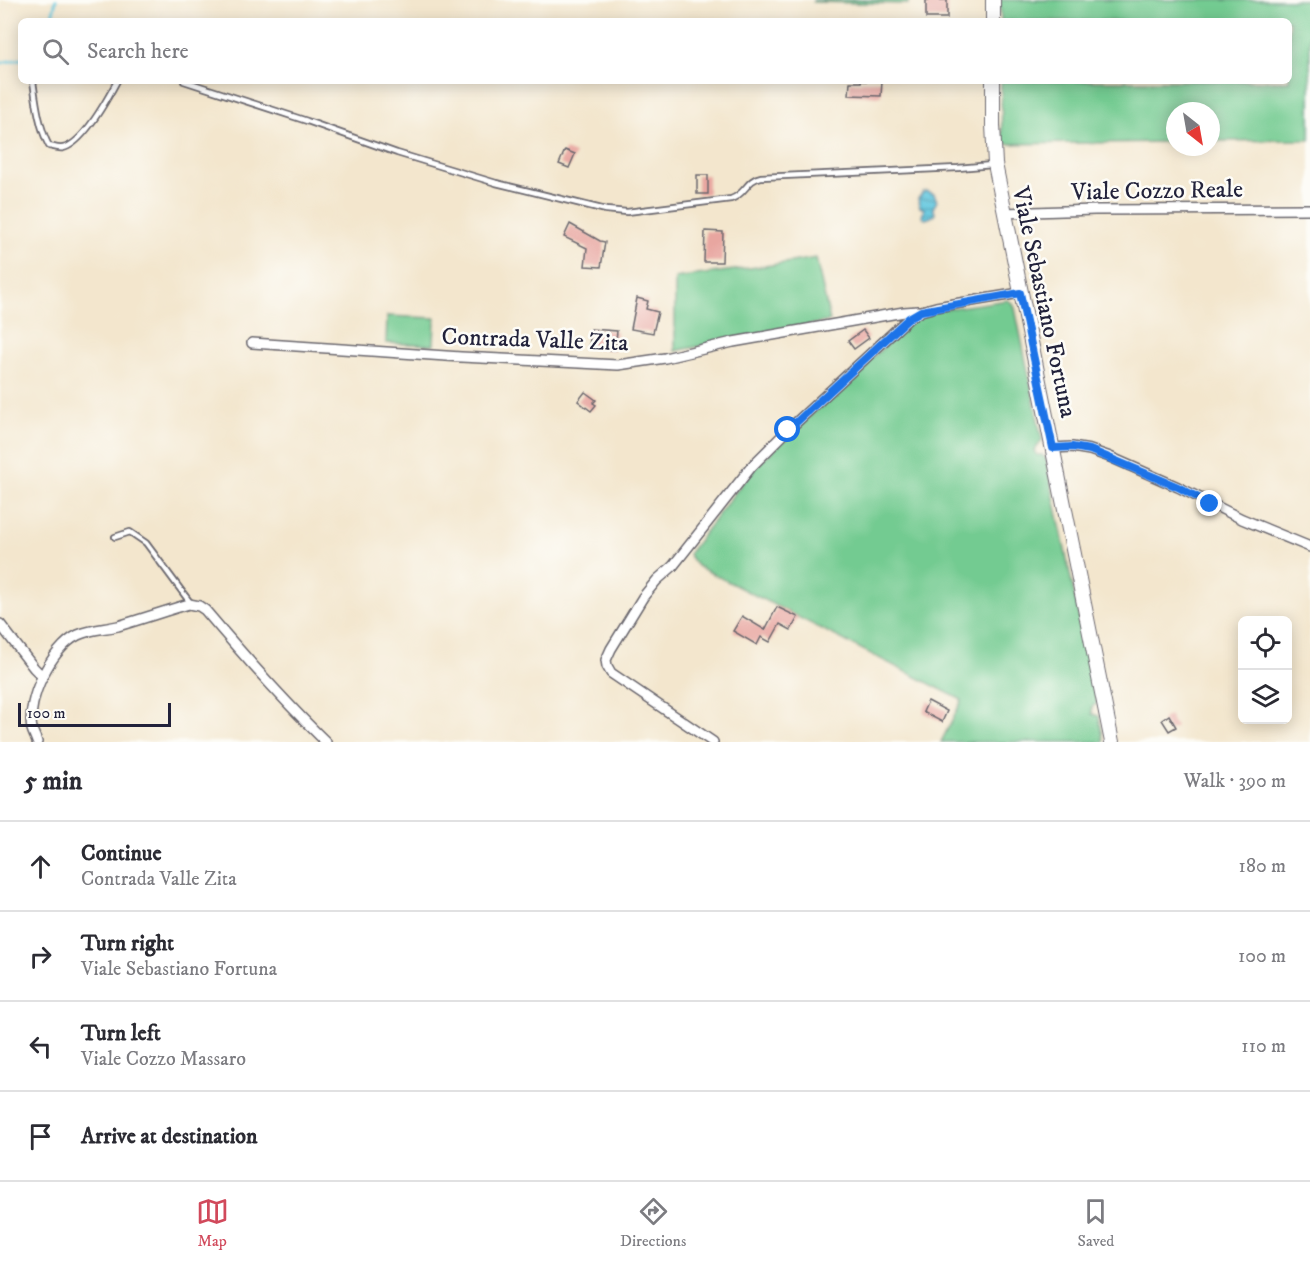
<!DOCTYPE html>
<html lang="en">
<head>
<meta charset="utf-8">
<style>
	body { margin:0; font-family:"IM FELL DW Pica",serif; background:#f2f2f3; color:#2b2b33 }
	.controls { position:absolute; right:18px; bottom:18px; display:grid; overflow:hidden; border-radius:9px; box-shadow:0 3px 15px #0003 }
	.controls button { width:54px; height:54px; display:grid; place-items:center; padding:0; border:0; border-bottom:2px solid #e1e1e2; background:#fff; color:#2b2b33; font:30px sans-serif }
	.compass { position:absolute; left:1166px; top:102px; width:54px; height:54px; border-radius:50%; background:#fff; box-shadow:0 3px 15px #0003; rotate:149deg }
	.scale { position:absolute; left:18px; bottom:15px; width:153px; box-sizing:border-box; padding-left:6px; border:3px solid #22223b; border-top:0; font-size:16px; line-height:21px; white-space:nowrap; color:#22223b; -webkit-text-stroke:4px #fdfcf7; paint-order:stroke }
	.stop { position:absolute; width:18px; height:18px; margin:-14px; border:4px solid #1a73e8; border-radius:50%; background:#fff }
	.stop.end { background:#1a73e8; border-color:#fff; box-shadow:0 2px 6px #0008 }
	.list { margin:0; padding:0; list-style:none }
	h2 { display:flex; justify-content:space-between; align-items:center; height:78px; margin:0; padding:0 24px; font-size:26px }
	h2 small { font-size:20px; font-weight:400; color:#7c7c81 }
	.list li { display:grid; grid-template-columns:39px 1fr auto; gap:18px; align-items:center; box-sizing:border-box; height:90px; padding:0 24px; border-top:2px solid #e1e1e2 }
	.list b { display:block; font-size:22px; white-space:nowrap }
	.list p { margin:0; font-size:20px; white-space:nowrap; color:#7c7c81 }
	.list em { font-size:20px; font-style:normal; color:#7c7c81 }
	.icon { flex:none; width:33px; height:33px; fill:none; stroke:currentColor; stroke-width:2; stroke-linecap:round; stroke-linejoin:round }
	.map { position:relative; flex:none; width:1310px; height:742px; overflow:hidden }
	.search { position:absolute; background:#fff; box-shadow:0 3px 15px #0003; left:18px; right:18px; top:18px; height:66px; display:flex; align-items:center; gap:15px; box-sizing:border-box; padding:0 21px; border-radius:9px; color:#7c7c81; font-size:22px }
	.sheet { height:438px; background:#fff }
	nav { display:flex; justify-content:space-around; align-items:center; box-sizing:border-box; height:84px; border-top:2px solid #e1e1e2; background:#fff; font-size:16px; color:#7c7c81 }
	nav a { display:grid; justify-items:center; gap:3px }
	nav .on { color:#d1495b }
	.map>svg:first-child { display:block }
	.grass { fill:#73cb91; stroke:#4a7666; stroke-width:1.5 }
	.water { fill:url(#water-rules); stroke:#42748d; stroke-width:1.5 }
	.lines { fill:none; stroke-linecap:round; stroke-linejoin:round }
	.stream { stroke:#62c7df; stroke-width:3 }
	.building { fill:#e8a6a0 }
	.lane-casing { stroke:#6b676e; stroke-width:8 }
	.street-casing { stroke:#6b676e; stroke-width:12 }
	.secondary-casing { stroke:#6b676e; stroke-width:16 }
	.lane { stroke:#fff; stroke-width:4.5 }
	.street { stroke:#fff; stroke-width:9 }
	.secondary { stroke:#fff; stroke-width:14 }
	.route { stroke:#1a73e8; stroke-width:8 }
	.labels { text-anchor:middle; stroke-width:5; stroke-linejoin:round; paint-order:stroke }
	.street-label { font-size:24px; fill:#22223b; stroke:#fdfcf7 }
</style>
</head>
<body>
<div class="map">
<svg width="1310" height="742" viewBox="0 0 1310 742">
	<defs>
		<pattern id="water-rules" width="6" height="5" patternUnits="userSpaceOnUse" patternTransform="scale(1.5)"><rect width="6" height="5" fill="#62c7df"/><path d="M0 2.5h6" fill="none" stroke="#50a1b6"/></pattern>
	</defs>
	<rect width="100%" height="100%" fill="#fdfcf7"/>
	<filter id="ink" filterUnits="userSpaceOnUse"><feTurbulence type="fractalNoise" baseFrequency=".0167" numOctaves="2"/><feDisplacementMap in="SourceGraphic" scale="12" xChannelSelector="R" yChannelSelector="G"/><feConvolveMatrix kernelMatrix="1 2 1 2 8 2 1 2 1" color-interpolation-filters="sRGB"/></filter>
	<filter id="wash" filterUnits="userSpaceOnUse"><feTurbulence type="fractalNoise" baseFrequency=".008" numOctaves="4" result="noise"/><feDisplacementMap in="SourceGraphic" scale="24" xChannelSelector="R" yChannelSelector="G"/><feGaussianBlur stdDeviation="1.35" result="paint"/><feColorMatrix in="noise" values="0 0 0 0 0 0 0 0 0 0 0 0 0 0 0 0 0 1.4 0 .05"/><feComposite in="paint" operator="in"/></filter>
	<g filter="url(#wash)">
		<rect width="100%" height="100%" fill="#f3e6cd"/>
		<g class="grass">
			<polygon points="813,0 908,0 908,4 813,2"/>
			<polygon points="1000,0 1310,0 1310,140 1211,141 1211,111 1175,111 1175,142 1002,144 1001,81 1289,81 1289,21 1001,21"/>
			<polygon points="816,258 830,321 675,351 675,278 772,265"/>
			<polygon points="1008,300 1013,304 1015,308 1042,440 1035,450 1037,455 1042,455 1046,459 1097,703 1092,707 1092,714 1099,716 1104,742 941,742 962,700 697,566 690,557 689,553 753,469 915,318 931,311"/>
			<polygon points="387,316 435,318 434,345 386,343"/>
		</g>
		<path class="water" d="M927,191L934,194L937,201L933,208L935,213C933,218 929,218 925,219L922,217L924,209L920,207L918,199L923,192Z"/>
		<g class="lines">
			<g class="stream">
				<polyline points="51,21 56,0"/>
				<polyline points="0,63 21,59"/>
			</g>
		</g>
		<g id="blocks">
			<g class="building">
				<rect x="926" y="0" width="21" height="18"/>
				<polygon points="861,81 882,81 881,96 849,95 850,82 861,82"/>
				<polygon points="565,150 575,154 569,168 559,164"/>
				<rect x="697" y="175" width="11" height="19"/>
				<polygon points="570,224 600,241 605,242 601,267 585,266 587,248 564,237"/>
				<polygon points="705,231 723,232 722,262 704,262"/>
				<polygon points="637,298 648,301 646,309 658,312 653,333 631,329"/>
				<polygon points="591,329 617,331 615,350 589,348"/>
				<polygon points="863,330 869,338 854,349 848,341"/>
				<polygon points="585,392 596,400 593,403 596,405 591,411 578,401"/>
				<polygon points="777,607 798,617 791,630 780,624 770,642 761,637 757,645 733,631 742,616 765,630"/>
				<polygon points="928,701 947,711 942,722 923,712"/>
				<polygon points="1169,715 1176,727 1169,731 1162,720"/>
			</g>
		</g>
	</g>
	<g filter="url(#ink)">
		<use href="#blocks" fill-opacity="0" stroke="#6b676e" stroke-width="1.5"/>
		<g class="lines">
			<g class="lane-casing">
				<g id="lane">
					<path d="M33,81C36,102 39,127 49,146C54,147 59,149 63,148C83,144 108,98 117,81"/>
					<path d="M184,81L307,121L397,153L496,183L606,210L627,212L731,199C746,194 746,180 761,177L958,168L992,165"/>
					<polyline points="115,537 130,532 146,543 192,605"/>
				</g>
			</g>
			<g class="street-casing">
				<g id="street">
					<polyline points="1004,213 1095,210 1310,209"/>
					<polyline points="252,343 461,357 618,365 665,358 733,342 904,312 918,311"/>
					<polyline points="1052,448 1072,447 1090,450 1110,457 1178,487 1242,519 1310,547"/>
					<polyline points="0,624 34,668 42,676"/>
					<path d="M37,742C36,738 33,733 32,729C26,700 51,648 78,635C91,629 105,629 118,626C142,619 165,611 189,604L199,606L205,610C244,656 283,700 326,742"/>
					<polyline points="713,742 611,673 607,666 606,660 611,649 643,597 657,580 673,566 752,466 788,430 909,318 921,311 936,307 1020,293"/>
				</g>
			</g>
			<g class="secondary-casing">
				<g id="secondary">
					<polyline points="993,21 993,0"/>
					<polyline points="993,81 993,125 995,164 1112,742"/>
				</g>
			</g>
			<use href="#lane" class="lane"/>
			<use href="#street" class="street"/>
			<use href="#secondary" class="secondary"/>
		</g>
	</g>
	<g class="lines" filter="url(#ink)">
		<polyline class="route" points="788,430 909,318 921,311 1020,293 1053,448 1072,447 1090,450 1178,487 1210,504"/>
	</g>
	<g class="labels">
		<g class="street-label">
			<text transform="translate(1157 190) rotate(-1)" y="8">Viale Cozzo Reale</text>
			<text transform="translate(1045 302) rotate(78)" y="8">Viale Sebastiano Fortuna</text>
			<text transform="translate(535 339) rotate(2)" y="8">Contrada Valle Zita</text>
		</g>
	</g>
</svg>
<div class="controls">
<button><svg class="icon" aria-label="locate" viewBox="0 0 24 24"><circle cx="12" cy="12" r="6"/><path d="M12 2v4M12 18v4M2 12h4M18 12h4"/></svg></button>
<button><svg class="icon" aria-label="layers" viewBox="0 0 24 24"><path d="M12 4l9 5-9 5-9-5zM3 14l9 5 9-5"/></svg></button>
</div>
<svg class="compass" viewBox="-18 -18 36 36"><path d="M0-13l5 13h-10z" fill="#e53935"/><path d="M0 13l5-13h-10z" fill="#7c7c81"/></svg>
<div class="scale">100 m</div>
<div class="stop" style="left:788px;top:430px"></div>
<div class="stop end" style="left:1210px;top:504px"></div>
<div class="search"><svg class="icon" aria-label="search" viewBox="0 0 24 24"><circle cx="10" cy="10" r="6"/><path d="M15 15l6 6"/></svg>Search here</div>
</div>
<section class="sheet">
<h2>5 min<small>Walk · 390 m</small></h2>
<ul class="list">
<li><svg class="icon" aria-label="ahead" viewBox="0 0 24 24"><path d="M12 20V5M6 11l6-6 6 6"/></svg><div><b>Continue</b><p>Contrada Valle Zita</p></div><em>180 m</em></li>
<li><svg class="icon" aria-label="right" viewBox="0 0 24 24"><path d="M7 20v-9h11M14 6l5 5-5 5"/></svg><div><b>Turn right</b><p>Viale Sebastiano Fortuna</p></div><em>100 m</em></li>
<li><svg class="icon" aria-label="left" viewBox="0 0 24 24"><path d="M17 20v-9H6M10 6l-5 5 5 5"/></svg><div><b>Turn left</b><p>Viale Cozzo Massaro</p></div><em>110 m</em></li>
<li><svg class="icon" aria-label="arrive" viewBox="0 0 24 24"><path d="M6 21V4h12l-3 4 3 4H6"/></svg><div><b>Arrive at destination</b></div></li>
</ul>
</section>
<nav>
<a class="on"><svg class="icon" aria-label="map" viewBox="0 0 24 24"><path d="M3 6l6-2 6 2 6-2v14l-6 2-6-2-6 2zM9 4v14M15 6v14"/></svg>Map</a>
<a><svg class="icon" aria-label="directions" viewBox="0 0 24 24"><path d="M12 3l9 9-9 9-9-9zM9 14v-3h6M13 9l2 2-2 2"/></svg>Directions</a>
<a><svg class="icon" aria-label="saved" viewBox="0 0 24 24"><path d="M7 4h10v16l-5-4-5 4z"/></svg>Saved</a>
</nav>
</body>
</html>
